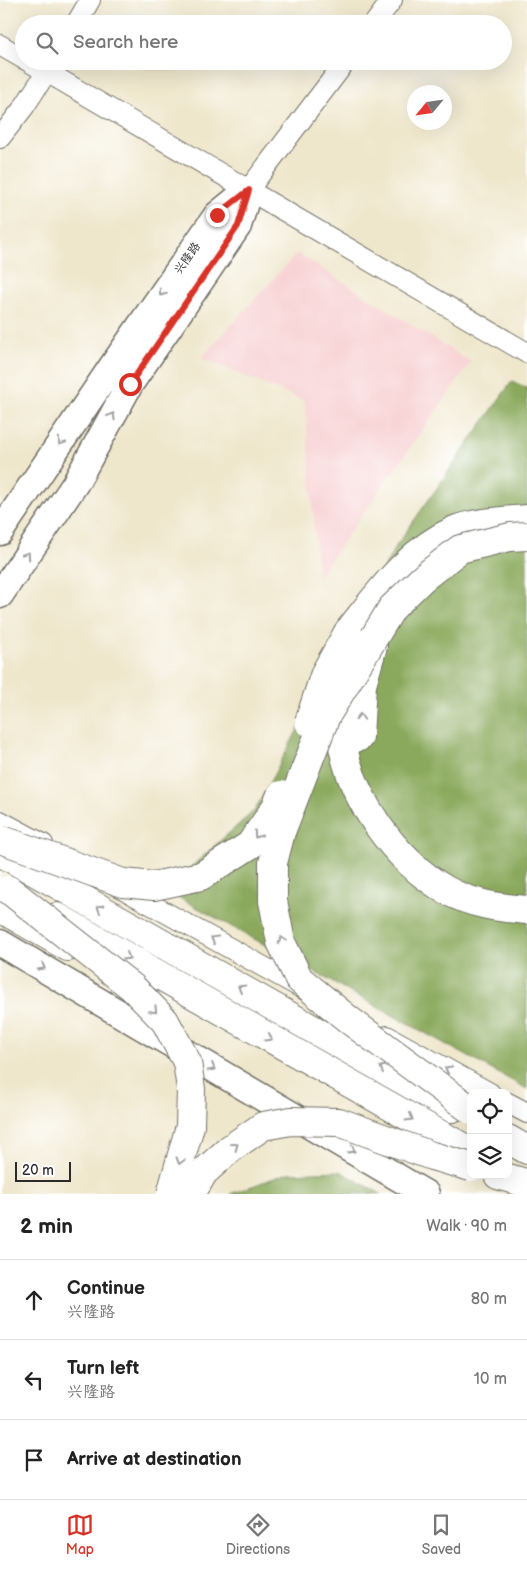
<!DOCTYPE html>
<html lang="en">
<head>
<meta charset="utf-8">
<style>
	body { margin:0; font-family:"Balsamiq Sans","LXGW WenKai TC",sans-serif; background:#f6f6f6; color:#222 }
	.controls { position:absolute; right:15px; bottom:15px; display:grid; overflow:hidden; border-radius:10px; box-shadow:0 5px 20px #0002 }
	.controls button { width:45px; height:45px; display:grid; place-items:center; padding:0; border:0; border-bottom:1px solid #e0e0e0; background:#fff; color:#222; font:25px sans-serif }
	.compass { position:absolute; left:407px; top:85px; width:45px; height:45px; border-radius:50%; background:#fff; box-shadow:0 5px 20px #0002; rotate:241deg }
	.scale { position:absolute; left:15px; bottom:12px; width:56px; box-sizing:border-box; padding-left:5px; border:2px solid #2b2b2b; border-top:0; font-size:14px; line-height:18px; white-space:nowrap; color:#2b2b2b; -webkit-text-stroke:4px #fff; paint-order:stroke }
	.stop { position:absolute; width:15px; height:15px; margin:-11px; border:4px solid #d93025; border-radius:50%; background:#fff }
	.stop.end { background:#d93025; border-color:#fff; box-shadow:0 1px 5px #0008 }
	.list { margin:0; padding:0; list-style:none }
	h2 { display:flex; justify-content:space-between; align-items:center; height:65px; margin:0; padding:0 20px; font-size:21px }
	h2 small { font-size:16px; font-weight:400; color:#767676 }
	.list li { display:grid; grid-template-columns:32px 1fr auto; gap:15px; align-items:center; box-sizing:border-box; height:80px; padding:0 20px; border-top:1px solid #e0e0e0 }
	.list b { display:block; font-size:19px; white-space:nowrap }
	.list p { margin:0; font-size:16px; white-space:nowrap; color:#767676 }
	.list em { font-size:16px; font-style:normal; color:#767676 }
	.icon { flex:none; width:28px; height:28px; fill:none; stroke:currentColor; stroke-width:2; stroke-linecap:round; stroke-linejoin:round }
	.map { position:relative; flex:none; width:527px; height:1194px; overflow:hidden }
	.search { position:absolute; background:#fff; box-shadow:0 5px 20px #0002; left:15px; right:15px; top:15px; height:55px; display:flex; align-items:center; gap:12px; box-sizing:border-box; padding:0 18px; border-radius:28px; color:#767676; font-size:19px }
	.sheet { height:305px; background:#fff }
	nav { display:flex; justify-content:space-around; align-items:center; box-sizing:border-box; height:70px; border-top:1px solid #e0e0e0; background:#fff; font-size:14px; color:#767676 }
	nav a { display:grid; justify-items:center; gap:2px }
	nav .on { color:#d93025 }
	.map>svg:first-child { display:block }
	.built { fill:#f7cfd0 }
	.forest { fill:#8aa95c; stroke:#5a6a44 }
	.lines { fill:none; stroke-linecap:round; stroke-linejoin:round }
	.minor-casing { stroke:#706d63; stroke-width:22 }
	.major-casing { stroke:#706d63; stroke-width:29 }
	.highway-casing { stroke:#706d63; stroke-width:30 }
	.minor { stroke:#fff; stroke-width:20 }
	.major { stroke:#fff; stroke-width:26 }
	.highway { stroke:#fff; stroke-width:28 }
	.highway-bridge-casing { stroke:#706d63; stroke-width:30; stroke-linecap:butt }
	.highway-bridge { stroke:#fff; stroke-width:28 }
	.oneway { stroke:#a0a0a0 }
	.route { stroke:#d93025; stroke-width:6 }
	.labels { text-anchor:middle; stroke-width:4; stroke-linejoin:round; paint-order:stroke }
	.street-label { font-size:12px; fill:#2b2b2b; stroke:#fff }
</style>
</head>
<body>
<div class="map">
<svg width="527" height="1194" viewBox="0 0 527 1194">
	<rect width="100%" height="100%" fill="#fff"/>
	<filter id="ink" filterUnits="userSpaceOnUse"><feTurbulence type="fractalNoise" baseFrequency=".02" numOctaves="2"/><feDisplacementMap in="SourceGraphic" scale="10" xChannelSelector="R" yChannelSelector="G"/><feConvolveMatrix kernelMatrix="1 2 1 2 8 2 1 2 1" color-interpolation-filters="sRGB"/></filter>
	<filter id="wash" filterUnits="userSpaceOnUse"><feTurbulence type="fractalNoise" baseFrequency=".0096" numOctaves="4" result="noise"/><feDisplacementMap in="SourceGraphic" scale="20" xChannelSelector="R" yChannelSelector="G"/><feGaussianBlur stdDeviation="1.12" result="paint"/><feColorMatrix in="noise" values="0 0 0 0 0 0 0 0 0 0 0 0 0 0 0 0 0 1.4 0 .05"/><feComposite in="paint" operator="in"/></filter>
	<g filter="url(#wash)">
		<rect width="100%" height="100%" fill="#efe7cc"/>
		<polygon class="built" points="297,253 471,362 318,577 305,401 201,358"/>
		<g class="forest">
			<polygon points="512,381 527,388 527,1089 165,890 255,810 394,549"/>
			<polygon points="340,1171 381,1194 230,1194 288,1173"/>
		</g>
	</g>
	<g filter="url(#ink)">
		<g class="lines">
			<g class="minor-casing">
				<g id="minor">
					<polyline points="76,24 90,0"/>
					<polyline points="374,24 392,0"/>
					<polyline points="0,45 24,59"/>
					<polyline points="28,61 527,353"/>
					<polyline points="0,138 24,107 53,62"/>
					<polyline points="249,189 346,61"/>
					<polyline points="0,821 43,844"/>
					<polyline points="116,885 307,991"/>
					<polyline points="387,1036 490,1093"/>
					<polyline points="508,1103 527,1113"/>
				</g>
			</g>
			<g class="major-casing">
				<g id="major">
					<polyline points="0,532 111,368 217,215 249,189"/>
					<polyline points="0,595 75,484 130,384 238,226 249,189"/>
					<polyline points="0,943 426,1194"/>
				</g>
			</g>
			<g class="highway-casing">
				<g id="highway">
					<path d="M348,632C379,593 408,551 455,530C474,522 506,521 527,519"/>
					<path d="M343,680C340,689 342,701 341,710C341,718 340,726 341,733C347,794 394,860 446,890C471,904 499,908 527,910"/>
					<polyline points="359,737 362,685 373,646"/>
					<polyline points="0,852 452,1108"/>
					<polyline points="0,908 68,947"/>
					<polyline points="57,917 471,1152"/>
					<polyline points="508,1139 527,1150"/>
					<polyline points="498,1175 525,1183"/>
				</g>
			</g>
			<use href="#minor" class="minor"/>
			<use href="#major" class="major"/>
			<use href="#highway" class="highway"/>
			<g class="highway-bridge-casing">
				<g id="highway-bridge">
					<polyline points="309,722 325,673 348,632"/>
					<polyline points="0,839 123,883 154,886 201,876 250,845 276,807 281,795"/>
					<polyline points="9,890 132,987 165,1021 187,1062 191,1089 190,1126 171,1194"/>
					<polyline points="471,1110 349,1020 299,979 281,942 273,901 273,863 281,832 326,716 392,608 423,578 460,549 510,537 527,536"/>
					<polyline points="191,1194 204,1172 231,1148 263,1126 291,1121 339,1122 432,1156 471,1167"/>
				</g>
			</g>
			<use href="#highway-bridge" class="highway-bridge"/>
		</g>
		<defs><path id="oneway-chevron" d="M-2-3.5L2.5 0L-2 3.5" fill="none" stroke-width="1.6" stroke-linecap="round" stroke-linejoin="round" transform="scale(1.25)"/></defs>
		<g class="oneway">
			<use href="#oneway-chevron" transform="translate(162 293) rotate(125)"/>
			<use href="#oneway-chevron" transform="translate(112 416) rotate(-61)"/>
			<use href="#oneway-chevron" transform="translate(61 442) rotate(124)"/>
			<use href="#oneway-chevron" transform="translate(27 555) rotate(-56)"/>
			<use href="#oneway-chevron" transform="translate(360 717) rotate(-87)"/>
			<use href="#oneway-chevron" transform="translate(257 835) rotate(125)"/>
			<use href="#oneway-chevron" transform="translate(100 908) rotate(-150)"/>
			<use href="#oneway-chevron" transform="translate(214 939) rotate(-151)"/>
			<use href="#oneway-chevron" transform="translate(282 940) rotate(-108)"/>
			<use href="#oneway-chevron" transform="translate(127 957) rotate(30)"/>
			<use href="#oneway-chevron" transform="translate(42 967) rotate(31)"/>
			<use href="#oneway-chevron" transform="translate(241 988) rotate(-150)"/>
			<use href="#oneway-chevron" transform="translate(154 1010) rotate(46)"/>
			<use href="#oneway-chevron" transform="translate(269 1038) rotate(30)"/>
			<use href="#oneway-chevron" transform="translate(212 1068) rotate(31)"/>
			<use href="#oneway-chevron" transform="translate(383 1068) rotate(-150)"/>
			<use href="#oneway-chevron" transform="translate(448 1069) rotate(-151)"/>
			<use href="#oneway-chevron" transform="translate(410 1118) rotate(30)"/>
			<use href="#oneway-chevron" transform="translate(235 1146) rotate(-36)"/>
			<use href="#oneway-chevron" transform="translate(352 1150) rotate(31)"/>
			<use href="#oneway-chevron" transform="translate(180 1161) rotate(106)"/>
		</g>
	</g>
	<g class="lines" filter="url(#ink)">
		<polyline class="route" points="130,384 238,226 249,190 217,215"/>
	</g>
	<g class="labels">
		<g class="street-label">
			<text transform="translate(187 258) rotate(-55)" y="4">兴隆路</text>
		</g>
	</g>
</svg>
<div class="controls">
<button><svg class="icon" aria-label="locate" viewBox="0 0 24 24"><circle cx="12" cy="12" r="6"/><path d="M12 2v4M12 18v4M2 12h4M18 12h4"/></svg></button>
<button><svg class="icon" aria-label="layers" viewBox="0 0 24 24"><path d="M12 4l9 5-9 5-9-5zM3 14l9 5 9-5"/></svg></button>
</div>
<svg class="compass" viewBox="-18 -18 36 36"><path d="M0-13l5 13h-10z" fill="#e53935"/><path d="M0 13l5-13h-10z" fill="#767676"/></svg>
<div class="scale">20 m</div>
<div class="stop" style="left:130px;top:384px"></div>
<div class="stop end" style="left:217px;top:215px"></div>
<div class="search"><svg class="icon" aria-label="search" viewBox="0 0 24 24"><circle cx="10" cy="10" r="6"/><path d="M15 15l6 6"/></svg>Search here</div>
</div>
<section class="sheet">
<h2>2 min<small>Walk · 90 m</small></h2>
<ul class="list">
<li><svg class="icon" aria-label="ahead" viewBox="0 0 24 24"><path d="M12 20V5M6 11l6-6 6 6"/></svg><div><b>Continue</b><p>兴隆路</p></div><em>80 m</em></li>
<li><svg class="icon" aria-label="left" viewBox="0 0 24 24"><path d="M17 20v-9H6M10 6l-5 5 5 5"/></svg><div><b>Turn left</b><p>兴隆路</p></div><em>10 m</em></li>
<li><svg class="icon" aria-label="arrive" viewBox="0 0 24 24"><path d="M6 21V4h12l-3 4 3 4H6"/></svg><div><b>Arrive at destination</b></div></li>
</ul>
</section>
<nav>
<a class="on"><svg class="icon" aria-label="map" viewBox="0 0 24 24"><path d="M3 6l6-2 6 2 6-2v14l-6 2-6-2-6 2zM9 4v14M15 6v14"/></svg>Map</a>
<a><svg class="icon" aria-label="directions" viewBox="0 0 24 24"><path d="M12 3l9 9-9 9-9-9zM9 14v-3h6M13 9l2 2-2 2"/></svg>Directions</a>
<a><svg class="icon" aria-label="saved" viewBox="0 0 24 24"><path d="M7 4h10v16l-5-4-5 4z"/></svg>Saved</a>
</nav>
</body>
</html>
